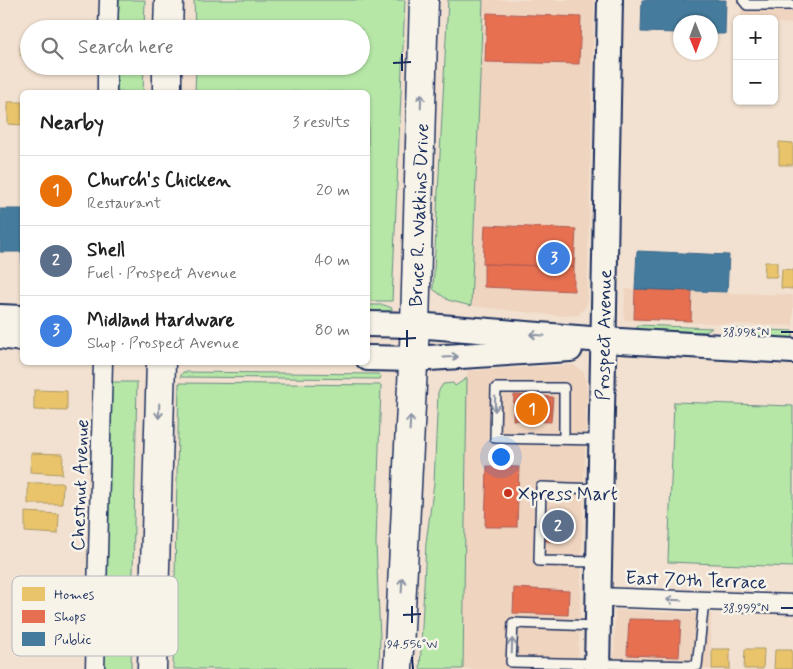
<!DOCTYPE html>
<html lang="en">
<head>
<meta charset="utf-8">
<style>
	body { margin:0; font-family:Mynerve,sans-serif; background:#f6f6f6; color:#222 }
	.controls { position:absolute; right:15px; top:15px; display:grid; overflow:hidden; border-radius:8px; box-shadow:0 1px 4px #0004 }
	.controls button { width:45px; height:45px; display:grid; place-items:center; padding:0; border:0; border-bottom:1px solid #e0e0e0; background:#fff; color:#222; font:25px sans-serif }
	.compass { position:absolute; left:673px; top:15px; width:45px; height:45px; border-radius:50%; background:#fff; box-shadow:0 1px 4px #0004; rotate:179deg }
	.you { position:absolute; left:500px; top:456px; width:18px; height:18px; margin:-12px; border:4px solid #fff; border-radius:50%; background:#1a73e8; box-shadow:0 0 0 8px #1a73e833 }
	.badge { display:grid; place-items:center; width:32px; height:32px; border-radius:50%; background:#ea580c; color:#fff; font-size:16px; font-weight:700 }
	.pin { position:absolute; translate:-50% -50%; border:2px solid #fff; box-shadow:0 1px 5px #0006 }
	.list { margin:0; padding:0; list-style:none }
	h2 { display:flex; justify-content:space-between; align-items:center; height:65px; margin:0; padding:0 20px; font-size:21px }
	h2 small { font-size:16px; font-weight:400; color:#767676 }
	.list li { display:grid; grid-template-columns:32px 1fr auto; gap:15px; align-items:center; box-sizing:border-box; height:70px; padding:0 20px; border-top:1px solid #e0e0e0 }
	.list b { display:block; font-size:19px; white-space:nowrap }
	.list p { margin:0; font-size:16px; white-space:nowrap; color:#767676 }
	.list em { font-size:16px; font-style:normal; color:#767676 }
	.icon { flex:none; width:28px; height:28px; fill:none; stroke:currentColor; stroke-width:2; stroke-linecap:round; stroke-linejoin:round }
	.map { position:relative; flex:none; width:793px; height:669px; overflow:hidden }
	.search { position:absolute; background:#fff; box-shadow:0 1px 4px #0004; left:20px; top:20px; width:350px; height:55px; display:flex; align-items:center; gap:12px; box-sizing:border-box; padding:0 18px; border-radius:28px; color:#767676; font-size:19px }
	.panel { position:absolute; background:#fff; box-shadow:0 1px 4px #0004; left:20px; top:90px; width:350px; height:275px; border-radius:8px }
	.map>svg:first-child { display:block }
	.built { fill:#efd4bf }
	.green { fill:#b6e7a7; stroke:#688b82 }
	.homes { fill:#e9c46a; stroke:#ab9766 }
	.shops { fill:#e76f51; stroke:#aa5c55 }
	.public { fill:#457b9d; stroke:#38648a }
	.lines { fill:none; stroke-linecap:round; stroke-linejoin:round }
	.lane-casing { stroke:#1b2f5e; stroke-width:12 }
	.street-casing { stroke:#1b2f5e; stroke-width:21 }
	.secondary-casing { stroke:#1b2f5e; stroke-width:28 }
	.highway-casing { stroke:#1b2f5e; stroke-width:31 }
	.lane { stroke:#f7f3e8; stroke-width:9 }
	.street { stroke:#f7f3e8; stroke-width:18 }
	.secondary { stroke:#f7f3e8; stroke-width:24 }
	.highway { stroke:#f7f3e8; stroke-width:28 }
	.oneway { stroke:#8991a3 }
	.ticks { fill:none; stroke:#1b2f5e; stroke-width:2 }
	.poi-dot { fill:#c8321e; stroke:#f7f3e8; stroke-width:2 }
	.labels { text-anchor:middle; stroke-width:5; stroke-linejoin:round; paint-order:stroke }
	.street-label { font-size:19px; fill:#1b2f5e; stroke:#f7f3e8 }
	.poi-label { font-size:19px; fill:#1b2f5e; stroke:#f7f3e8; text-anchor:start }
	.key { fill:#f7f3e8; stroke:#b5b8bf; stroke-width:1 }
	.key-label { font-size:14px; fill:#1b2f5e }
	.ticks-label { font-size:12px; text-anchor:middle; fill:#1b2f5e; stroke:#f7f3e8; stroke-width:5; stroke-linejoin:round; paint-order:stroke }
</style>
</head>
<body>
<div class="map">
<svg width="793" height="669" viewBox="0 0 793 669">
	<rect width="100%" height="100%" fill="#f2e1d0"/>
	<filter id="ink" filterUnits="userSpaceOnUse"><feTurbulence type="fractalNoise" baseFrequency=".02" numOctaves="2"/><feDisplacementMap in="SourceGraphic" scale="10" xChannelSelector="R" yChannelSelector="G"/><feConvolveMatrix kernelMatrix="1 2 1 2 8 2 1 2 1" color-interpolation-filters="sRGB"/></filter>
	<g filter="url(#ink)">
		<g class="built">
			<polygon points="483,0 594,0 587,304 579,315 560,316 471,306"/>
			<polygon points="742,0 793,0 793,24 774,23 774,19 741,19"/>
			<polygon points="625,289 793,295 793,326 624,320"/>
			<polygon points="573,365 584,372 587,391 578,669 463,669 467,371"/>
			<polygon points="615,610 711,614 710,669 614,669"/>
		</g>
		<g class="green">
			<polygon points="119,0 145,0 144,29 118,29"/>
			<polygon points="194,0 405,0 392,301 368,301 368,92 195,92 196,66 361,66 361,29 195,29"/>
			<polygon points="448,0 483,0 471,306 448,300 433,289"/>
			<polygon points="117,66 144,66 143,92 117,92"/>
			<polygon points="368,305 384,305 392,308 392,310 389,312 368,312"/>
			<polygon points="637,325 712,328 706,332 637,329"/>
			<polygon points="735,329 793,331 793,341 738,337"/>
			<polygon points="183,372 378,374 381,376 380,379 180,377"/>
			<polygon points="467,378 463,669 420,669 426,543 434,483 438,392 443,384 453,383 455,386"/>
			<polygon points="112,382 137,382 131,669 103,669 110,393"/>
			<polygon points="179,383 381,385 376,543 380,638 379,669 173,669"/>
			<polygon points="674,402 793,406 793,567 668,562"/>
		</g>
		<g class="homes">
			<polygon points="20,46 29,46 29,55 21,56"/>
			<polygon points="36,66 60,66 60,68 36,69"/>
			<polygon points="8,102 22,102 22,125 8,124"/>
			<polygon points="779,142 793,143 793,165 779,165"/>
			<polygon points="765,262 777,262 777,277 764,277"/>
			<polygon points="782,269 793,270 793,289 781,288"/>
			<polygon points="34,390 67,391 67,411 34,410"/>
			<polygon points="31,453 63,454 62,474 30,472"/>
			<polygon points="28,483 63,483 62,504 28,504"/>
			<polygon points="25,512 59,514 58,534 25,532"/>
			<rect x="712" y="649" width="18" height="20"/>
			<polygon points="745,649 764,649 763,669 744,669"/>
			<polygon points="775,650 792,650 792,669 774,669"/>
		</g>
		<g class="shops">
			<polygon points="487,13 581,17 579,64 485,62"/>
			<polygon points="485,225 576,229 574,267 483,264"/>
			<polygon points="484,264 574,267 574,291 484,287"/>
			<polygon points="635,289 692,291 691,321 634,319"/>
			<polygon points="514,395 553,397 551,422 513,420"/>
			<polygon points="487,466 519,467 517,527 485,527"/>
			<polygon points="547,514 565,514 564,542 546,541"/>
			<polygon points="514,588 569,591 568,615 513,613"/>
			<polygon points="629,619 681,620 679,657 627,655"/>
		</g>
		<g class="public">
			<polygon points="642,0 726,0 725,34 710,34 710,22 680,22 680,33 641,32"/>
			<polygon points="0,209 22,209 22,271 22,252 0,252"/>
			<polygon points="637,251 729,255 727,292 635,289"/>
		</g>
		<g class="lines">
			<g class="lane-casing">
				<g id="lane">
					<polyline points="743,0 747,5 793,5"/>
					<polyline points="564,439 564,388 496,388 495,438 601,440"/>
					<polyline points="598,562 539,561 541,487 599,489"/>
					<polyline points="597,626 513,623 511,662 697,666 704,601"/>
				</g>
			</g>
			<g class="street-casing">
				<g id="street">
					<polyline points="108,29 109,0"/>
					<polyline points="107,92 107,66"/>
					<polyline points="597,597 793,604"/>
					<polyline points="95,669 103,362"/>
				</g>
			</g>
			<g class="secondary-casing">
				<g id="secondary">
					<polyline points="0,317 22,318"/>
					<polyline points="368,324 415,325 603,340 793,351"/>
					<polyline points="0,336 22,339"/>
					<polyline points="368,358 413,359 570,349"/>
					<polyline points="597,669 610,0"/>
				</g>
			</g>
			<g class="highway-casing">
				<g id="highway">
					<polyline points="168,29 169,0"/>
					<polyline points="167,92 167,66"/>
					<polyline points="152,669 161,362"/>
					<polyline points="398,669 415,325 424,0"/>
				</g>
			</g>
			<use href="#lane" class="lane"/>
			<use href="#street" class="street"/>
			<use href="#secondary" class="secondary"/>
			<use href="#highway" class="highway"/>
		</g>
		<defs><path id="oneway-shaft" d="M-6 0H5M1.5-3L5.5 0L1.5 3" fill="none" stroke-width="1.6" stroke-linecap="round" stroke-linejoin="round" transform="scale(1.25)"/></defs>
		<g class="oneway">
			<use href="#oneway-shaft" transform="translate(421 101) rotate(-88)"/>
			<use href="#oneway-shaft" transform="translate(537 335) rotate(-175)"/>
			<use href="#oneway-shaft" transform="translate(451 357) rotate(-3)"/>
			<use href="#oneway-shaft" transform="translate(495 404) rotate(91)"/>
			<use href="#oneway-shaft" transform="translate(159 411) rotate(92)"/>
			<use href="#oneway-shaft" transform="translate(410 423) rotate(-87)"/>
			<use href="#oneway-shaft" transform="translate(402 585) rotate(-87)"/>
			<use href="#oneway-shaft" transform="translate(674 600) rotate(-178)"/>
			<use href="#oneway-shaft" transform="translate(512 646) rotate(-88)"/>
		</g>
	</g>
	<path class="ticks" d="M402,54V71M393,63L411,62M407,330V347M781,332H793M398,339L416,338M412,606V623M781,608H793M403,615L421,614M412,657L413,669"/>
	<circle class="poi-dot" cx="508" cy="493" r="5"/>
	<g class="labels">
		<g class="street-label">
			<text transform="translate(418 215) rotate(-88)" y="7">Bruce R. Watkins Drive</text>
			<text transform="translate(603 335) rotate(-89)" y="7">Prospect Avenue</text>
			<text transform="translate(79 485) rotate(-88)" y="7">Chestnut Avenue</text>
			<text transform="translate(696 579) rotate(2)" y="7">East 70th Terrace</text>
		</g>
		<g class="poi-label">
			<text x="518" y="500">Xpress Mart</text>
		</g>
	</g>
	<rect x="12" y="576" width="166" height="80" rx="8" class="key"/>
	<rect x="22" y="587" width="23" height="14" fill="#e9c46a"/>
	<rect x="22" y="610" width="23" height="13" fill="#e76f51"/>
	<rect x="22" y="632" width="23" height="14" fill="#457b9d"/>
	<g class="key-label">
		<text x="54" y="599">Homes</text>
		<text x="54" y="621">Shops</text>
		<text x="54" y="644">Public</text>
	</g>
	<g class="ticks-label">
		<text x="746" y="336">38.998°N</text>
		<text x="746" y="612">38.999°N</text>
		<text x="412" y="648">94.556°W</text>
	</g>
</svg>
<div class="controls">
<button>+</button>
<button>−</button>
</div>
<svg class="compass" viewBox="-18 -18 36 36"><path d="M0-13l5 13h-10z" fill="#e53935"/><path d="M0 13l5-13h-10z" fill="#767676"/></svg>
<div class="you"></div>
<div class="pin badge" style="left:532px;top:409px;background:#e8710a">1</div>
<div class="pin badge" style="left:558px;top:526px;background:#5c6f8a">2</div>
<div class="pin badge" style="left:554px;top:258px;background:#3f7fe0">3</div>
<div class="search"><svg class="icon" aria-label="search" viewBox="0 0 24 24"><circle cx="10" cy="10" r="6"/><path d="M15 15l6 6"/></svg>Search here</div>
<section class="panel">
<h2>Nearby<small>3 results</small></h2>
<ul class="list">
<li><span class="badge" style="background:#e8710a">1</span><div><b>Church's Chicken</b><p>Restaurant</p></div><em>20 m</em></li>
<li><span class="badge" style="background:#5c6f8a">2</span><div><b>Shell</b><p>Fuel · Prospect Avenue</p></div><em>40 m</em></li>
<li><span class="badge" style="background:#3f7fe0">3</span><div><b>Midland Hardware</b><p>Shop · Prospect Avenue</p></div><em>80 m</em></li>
</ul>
</section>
</div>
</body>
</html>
